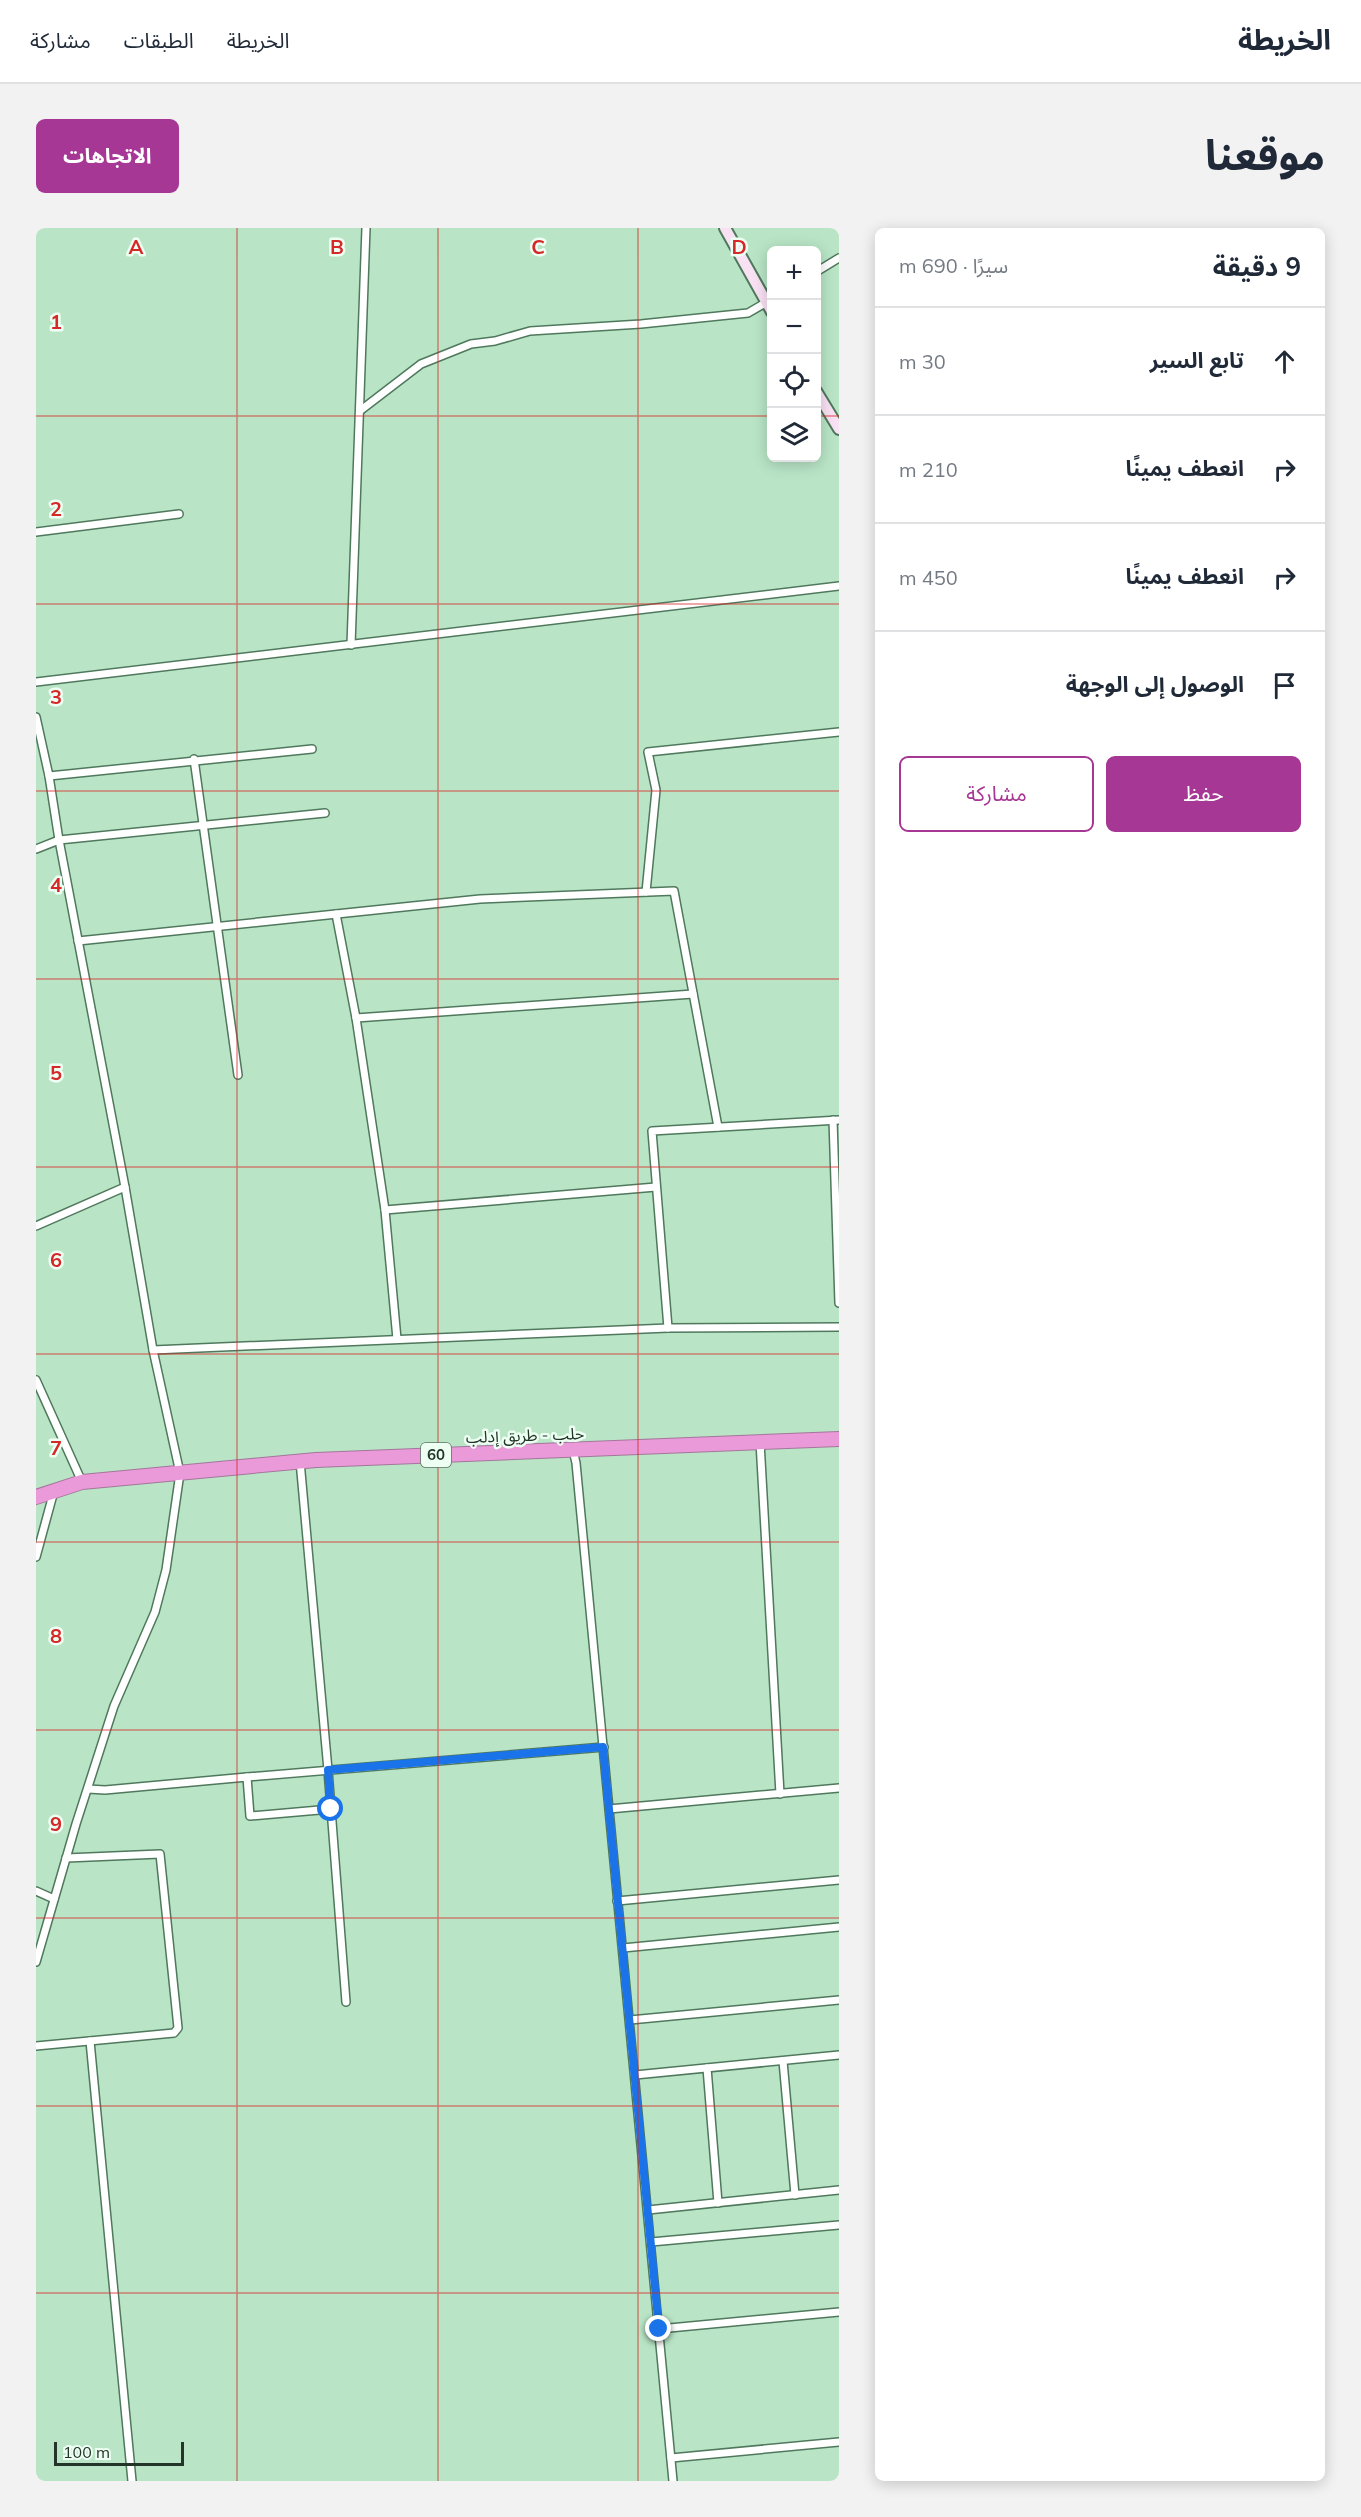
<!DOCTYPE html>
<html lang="ar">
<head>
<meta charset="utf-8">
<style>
	body { margin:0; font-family:Mulish,"Noto Sans Arabic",sans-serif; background:#f2f2f3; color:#1f2937; direction:rtl }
	.controls { position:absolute; right:18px; top:18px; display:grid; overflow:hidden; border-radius:9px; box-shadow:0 3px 15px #0003 }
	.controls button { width:54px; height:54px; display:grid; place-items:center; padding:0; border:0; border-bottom:2px solid #e0e1e3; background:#fff; color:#1f2937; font:30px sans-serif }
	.scale { position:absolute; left:18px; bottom:15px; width:130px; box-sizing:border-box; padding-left:6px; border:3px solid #233428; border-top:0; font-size:16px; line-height:21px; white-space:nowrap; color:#233428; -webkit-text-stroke:4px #edfff2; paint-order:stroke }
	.stop { position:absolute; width:18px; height:18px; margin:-14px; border:4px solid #1a73e8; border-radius:50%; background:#fff }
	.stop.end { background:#1a73e8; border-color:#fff; box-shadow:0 2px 6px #0008 }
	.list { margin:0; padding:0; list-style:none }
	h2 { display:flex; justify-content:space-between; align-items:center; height:78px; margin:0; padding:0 24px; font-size:26px }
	h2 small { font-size:20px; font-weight:400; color:#747a83 }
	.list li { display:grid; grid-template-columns:39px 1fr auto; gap:18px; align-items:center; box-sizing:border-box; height:108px; padding:0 24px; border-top:2px solid #e0e1e3 }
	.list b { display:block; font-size:22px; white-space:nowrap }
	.list em { font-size:20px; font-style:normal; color:#747a83 }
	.actions { display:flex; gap:12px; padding:18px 24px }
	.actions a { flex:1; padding:14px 0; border:2px solid #a63795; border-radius:9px; text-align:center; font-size:21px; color:#a63795 }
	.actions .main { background:#a63795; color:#fff }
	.icon { flex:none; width:33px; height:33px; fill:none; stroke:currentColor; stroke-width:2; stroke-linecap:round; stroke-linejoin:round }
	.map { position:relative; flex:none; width:803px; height:2253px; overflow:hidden; direction:ltr; border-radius:9px }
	header { display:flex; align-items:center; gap:36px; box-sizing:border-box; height:84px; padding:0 30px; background:#fff; border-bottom:2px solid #e0e1e3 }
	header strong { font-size:28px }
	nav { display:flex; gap:33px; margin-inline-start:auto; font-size:21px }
	.intro { display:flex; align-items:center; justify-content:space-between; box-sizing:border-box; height:144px; padding:0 36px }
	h1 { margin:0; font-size:42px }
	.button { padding:15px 27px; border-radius:9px; background:#a63795; color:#fff; font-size:21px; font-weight:700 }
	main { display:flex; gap:36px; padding:0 36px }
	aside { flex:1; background:#fff; border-radius:9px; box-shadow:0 3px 15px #0003 }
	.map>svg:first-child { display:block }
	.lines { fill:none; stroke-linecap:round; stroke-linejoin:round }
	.street-casing { stroke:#4f785d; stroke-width:10 }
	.secondary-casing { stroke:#4f785d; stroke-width:14 }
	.highway-casing { stroke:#a4769b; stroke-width:16 }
	.street { stroke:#fff; stroke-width:7 }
	.secondary { stroke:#f9e1f4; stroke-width:10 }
	.highway { stroke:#ea9ad9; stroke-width:14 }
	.route { stroke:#1a73e8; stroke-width:8 }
	.grid { fill:none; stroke:#d62828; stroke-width:1.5; stroke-opacity:0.55 }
	.labels { text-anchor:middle; stroke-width:5; stroke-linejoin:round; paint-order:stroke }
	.shield { fill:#edfff2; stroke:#607165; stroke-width:1.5 }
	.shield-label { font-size:15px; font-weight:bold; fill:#233428 }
	.street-label { font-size:16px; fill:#233428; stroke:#edfff2 }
	.grid-label { font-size:20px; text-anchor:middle; font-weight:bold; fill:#d62828; stroke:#edfff2; stroke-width:5; stroke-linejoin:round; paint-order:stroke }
</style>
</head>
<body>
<header>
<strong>الخريطة</strong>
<nav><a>الخريطة</a><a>الطبقات</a><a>مشاركة</a></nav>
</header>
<div class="intro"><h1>موقعنا</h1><a class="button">الاتجاهات</a></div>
<main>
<aside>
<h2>9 دقيقة<small>سيرًا · 690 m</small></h2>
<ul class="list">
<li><svg class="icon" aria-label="ahead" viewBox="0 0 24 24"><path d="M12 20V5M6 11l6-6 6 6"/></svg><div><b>تابع السير</b></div><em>30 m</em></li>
<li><svg class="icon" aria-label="right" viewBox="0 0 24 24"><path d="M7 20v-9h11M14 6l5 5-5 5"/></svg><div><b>انعطف يمينًا</b></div><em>210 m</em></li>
<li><svg class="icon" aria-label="right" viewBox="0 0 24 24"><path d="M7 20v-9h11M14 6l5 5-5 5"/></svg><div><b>انعطف يمينًا</b></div><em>450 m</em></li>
<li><svg class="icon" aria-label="arrive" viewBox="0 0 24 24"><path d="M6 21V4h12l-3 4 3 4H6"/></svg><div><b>الوصول إلى الوجهة</b></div></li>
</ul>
<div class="actions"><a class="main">حفظ</a><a>مشاركة</a></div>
</aside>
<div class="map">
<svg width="803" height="2253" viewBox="0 0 803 2253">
	<rect width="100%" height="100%" fill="#b9e5c6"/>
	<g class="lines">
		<g class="street-casing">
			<g id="street">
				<polyline points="780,44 803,30"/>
				<polyline points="325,182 385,136 435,116 459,113 494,103 605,96 712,85 736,71"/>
				<polyline points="0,304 143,286"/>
				<polyline points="315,417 330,0"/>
				<polyline points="0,454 803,358"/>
				<polyline points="0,489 13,548 23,612 89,959 117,1122 144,1245 130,1342 119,1384 78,1478 40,1596 0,1734"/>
				<polyline points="158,531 202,847"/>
				<polyline points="13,548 276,521"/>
				<polyline points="0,621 23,612 289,585"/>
				<polyline points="610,664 620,562 612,524 803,504"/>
				<polyline points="300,686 320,790"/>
				<polyline points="42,713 444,671 638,663 682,899"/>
				<polyline points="797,892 803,1075"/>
				<polyline points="349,982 620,959"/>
				<polyline points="0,998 89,959"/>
				<polyline points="632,1100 616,903 803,892"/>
				<polyline points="361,1111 349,982 320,790 657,766"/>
				<polyline points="117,1122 632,1100 803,1099"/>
				<polyline points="0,1152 46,1254"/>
				<polyline points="724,1214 744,1566"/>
				<polyline points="537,1222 540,1235 637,2253"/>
				<polyline points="264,1233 292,1542 310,1774"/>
				<polyline points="0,1329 18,1263"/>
				<polyline points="211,1549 568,1519"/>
				<polyline points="52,1561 69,1562 211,1549 214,1588 295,1581"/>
				<polyline points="573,1581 803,1560"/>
				<polyline points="0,1663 18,1671"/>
				<polyline points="581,1673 803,1652"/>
				<polyline points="587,1720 803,1699"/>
				<polyline points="594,1792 803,1772"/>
				<polyline points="54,1813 96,2253"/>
				<polyline points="0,1818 138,1805 142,1800 124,1626 30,1630"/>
				<polyline points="747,1833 759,1967"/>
				<polyline points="671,1840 682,1975"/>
				<polyline points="599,1847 803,1827"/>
				<polyline points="612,1982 803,1962"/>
				<polyline points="615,2014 803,1997"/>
				<polyline points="623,2101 803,2084"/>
				<polyline points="635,2230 803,2214"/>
			</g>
		</g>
		<g class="secondary-casing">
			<g id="secondary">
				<polyline points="689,0 736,84"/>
				<polyline points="780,163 803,201"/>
			</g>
		</g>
		<g class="highway-casing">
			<polyline id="highway" points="0,1269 46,1254 280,1232 803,1211"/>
		</g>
		<use href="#street" class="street"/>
		<use href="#secondary" class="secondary"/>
		<use href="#highway" class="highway"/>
	</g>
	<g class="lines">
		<polyline class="route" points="295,1581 292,1542 567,1519 623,2101"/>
	</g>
	<path class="grid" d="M201,0V2253M402,0V2253M602,0V2253M0,188H736M780,188H803M0,376H803M0,563H803M0,751H803M0,939H803M0,1126H803M0,1314H803M0,1502H803M0,1690H803M0,1878H803M0,2065H803"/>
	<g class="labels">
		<rect class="shield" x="385" y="1215" width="30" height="24" rx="4.5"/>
		<g class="shield-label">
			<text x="400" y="1232">60</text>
		</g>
		<g class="street-label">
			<text transform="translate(489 1207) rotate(-2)" y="6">حلب - طريق إدلب</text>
		</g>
	</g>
	<g class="grid-label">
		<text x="100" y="26">A</text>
		<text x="301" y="26">B</text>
		<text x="502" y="26">C</text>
		<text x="703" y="26">D</text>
		<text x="20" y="101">1</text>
		<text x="20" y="288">2</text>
		<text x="20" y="476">3</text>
		<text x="20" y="664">4</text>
		<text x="20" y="852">5</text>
		<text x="20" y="1039">6</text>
		<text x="20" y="1227">7</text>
		<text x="20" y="1415">8</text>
		<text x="20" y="1603">9</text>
	</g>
</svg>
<div class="controls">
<button>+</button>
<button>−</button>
<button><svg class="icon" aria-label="locate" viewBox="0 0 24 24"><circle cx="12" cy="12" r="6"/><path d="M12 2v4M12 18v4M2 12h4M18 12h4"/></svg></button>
<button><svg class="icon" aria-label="layers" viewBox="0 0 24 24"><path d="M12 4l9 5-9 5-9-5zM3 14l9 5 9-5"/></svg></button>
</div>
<div class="scale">100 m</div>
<div class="stop" style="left:295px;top:1581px"></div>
<div class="stop end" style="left:623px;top:2101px"></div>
</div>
</main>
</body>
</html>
